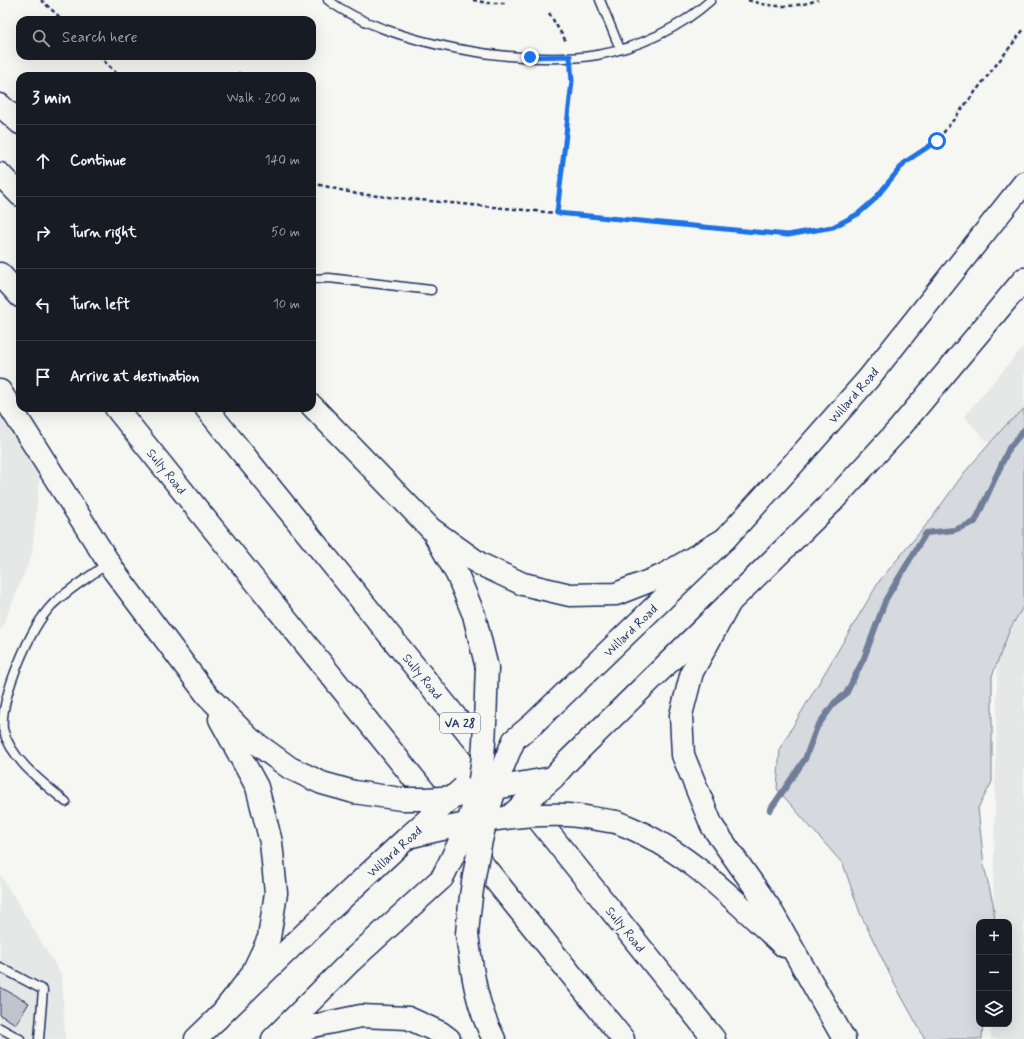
<!DOCTYPE html>
<html lang="en">
<head>
<meta charset="utf-8">
<style>
	body { margin:0; font-family:Mynerve,sans-serif; background:#242831; color:#f1f3f6 }
	.controls { position:absolute; right:12px; bottom:12px; display:grid; overflow:hidden; border-radius:8px; box-shadow:0 4px 16px #0002 }
	.controls button { width:36px; height:36px; display:grid; place-items:center; padding:0; border:0; border-bottom:1px solid #363941; background:#171b24; color:#f1f3f6; font:20px sans-serif }
	.stop { position:absolute; width:12px; height:12px; margin:-9px; border:3px solid #1a73e8; border-radius:50%; background:#fff }
	.stop.end { background:#1a73e8; border-color:#fff; box-shadow:0 1px 4px #0008 }
	.list { margin:0; padding:0; list-style:none }
	h2 { display:flex; justify-content:space-between; align-items:center; height:52px; margin:0; padding:0 16px; font-size:17px }
	h2 small { font-size:13px; font-weight:400; color:#9ea1a6 }
	.list li { display:grid; grid-template-columns:26px 1fr auto; gap:12px; align-items:center; box-sizing:border-box; height:72px; padding:0 16px; border-top:1px solid #363941 }
	.list b { display:block; font-size:15px; white-space:nowrap }
	.list em { font-size:13px; font-style:normal; color:#9ea1a6 }
	.icon { flex:none; width:22px; height:22px; fill:none; stroke:currentColor; stroke-width:2; stroke-linecap:round; stroke-linejoin:round }
	.map { position:relative; flex:none; width:1024px; height:1039px; overflow:hidden }
	.search { position:absolute; background:#171b24; box-shadow:0 4px 16px #0002; left:16px; top:16px; width:300px; height:44px; display:flex; align-items:center; gap:10px; box-sizing:border-box; padding:0 14px; border-radius:12px; color:#9ea1a6; font-size:15px }
	.panel { position:absolute; background:#171b24; box-shadow:0 4px 16px #0002; left:16px; top:72px; width:300px; height:340px; border-radius:12px }
	.map>svg:first-child { display:block }
	.built { fill:#e6e7e7 }
	.green { fill:#d6d9dd; stroke:#78849e }
	.lines { fill:none; stroke-linecap:round; stroke-linejoin:round }
	.stream { stroke:#717e99; stroke-width:6 }
	.building { fill:#c0c4cd; stroke:#1b2f5e }
	.service-casing { stroke:#1b2f5e; stroke-width:11 }
	.secondary-casing { stroke:#1b2f5e; stroke-width:25 }
	.motorway-casing { stroke:#1b2f5e; stroke-width:25 }
	.path { stroke:#1b2f5e; stroke-width:2.5; stroke-dasharray:4 3; stroke-linecap:butt }
	.service { stroke:#f6f6f2; stroke-width:8 }
	.secondary { stroke:#f6f6f2; stroke-width:22 }
	.motorway { stroke:#f6f6f2; stroke-width:22 }
	.secondary-bridge-casing { stroke:#1b2f5e; stroke-width:25; stroke-linecap:butt }
	.motorway-bridge-casing { stroke:#1b2f5e; stroke-width:25; stroke-linecap:butt }
	.secondary-bridge { stroke:#f6f6f2; stroke-width:22 }
	.motorway-bridge { stroke:#f6f6f2; stroke-width:22 }
	.route { stroke:#1a73e8; stroke-width:5 }
	.labels { text-anchor:middle; stroke-width:3.5; stroke-linejoin:round; paint-order:stroke }
	.shield { fill:#f6f6f2; stroke:#5d6b8a; stroke-width:1 }
	.shield-label { font-size:12px; font-weight:bold; fill:#1b2f5e }
	.street-label { font-size:13px; fill:#1b2f5e; stroke:#f6f6f2 }
</style>
</head>
<body>
<div class="map">
<svg width="1024" height="1039" viewBox="0 0 1024 1039">
	<rect width="100%" height="100%" fill="#f6f6f2"/>
	<filter id="ink" filterUnits="userSpaceOnUse"><feTurbulence type="fractalNoise" baseFrequency=".025" numOctaves="2"/><feDisplacementMap in="SourceGraphic" scale="8" xChannelSelector="R" yChannelSelector="G"/><feConvolveMatrix kernelMatrix="1 2 1 2 8 2 1 2 1" color-interpolation-filters="sRGB"/></filter>
	<g filter="url(#ink)">
		<g class="built">
			<polygon points="1024,346 1024,1039 991,1039 991,1024 1009,1024 1009,922 993,922 1001,457 964,416"/>
			<polygon points="0,413 40,474 32,554 0,632"/>
			<polygon points="0,874 62,976 65,1039 0,1039"/>
		</g>
		<polygon class="green" points="1024,409 1024,605 1010,629 992,676 992,782 978,808 984,866 993,903 995,922 979,922 979,1024 983,1024 982,1039 925,1039 894,983 860,913 843,864 777,789 780,748 880,580 931,519 964,473 1005,426"/>
		<g class="lines">
			<polyline class="stream" points="770,810 805,759 817,727 835,702 846,694 864,658 886,599 926,533 954,530 975,522 1009,448 1024,430"/>
		</g>
		<polygon class="building" points="0,987 29,1003 16,1024 0,1015"/>
		<g class="lines">
			<g class="service-casing">
				<g id="service">
					<path d="M328,0C387,45 525,67 597,55C638,48 680,28 711,0"/>
					<polyline points="600,0 620,49"/>
					<polyline points="312,279 329,278 431,290"/>
					<path d="M66,802C43,783 11,760 3,729C0,698 30,628 52,605C67,590 91,576 108,563"/>
					<polyline points="0,967 43,990 39,1039"/>
					<polyline points="0,1028 20,1039"/>
				</g>
			</g>
			<g class="secondary-casing">
				<g id="secondary">
					<polyline points="514,740 533,724 725,539 794,463 868,379 1024,183"/>
					<polyline points="567,762 830,504 898,430 1024,279"/>
					<polyline points="196,1039 320,919 408,837"/>
					<polyline points="273,1039 351,961 442,878"/>
				</g>
			</g>
			<g class="motorway-casing">
				<g id="motorway">
					<polyline points="0,105 20,123"/>
					<polyline points="0,174 20,195"/>
					<polyline points="0,274 20,296"/>
					<polyline points="0,391 114,571 207,695 250,739 290,768 322,783 354,792"/>
					<polyline points="312,406 431,529 480,564 523,584 570,595 616,594 662,576 725,539"/>
					<polyline points="116,408 440,811"/>
					<polyline points="206,408 492,762"/>
					<polyline points="435,535 457,574 474,615 487,668"/>
					<polyline points="729,604 692,672 681,715 683,755 712,826 769,907 844,1039"/>
					<polyline points="525,803 714,1039"/>
					<path d="M616,822C683,846 733,899 784,946"/>
					<polyline points="467,845 623,1039"/>
					<path d="M467,934C472,970 476,1006 494,1039"/>
					<polyline points="217,1019 251,976 269,938 276,893 271,842 257,787 220,719"/>
					<polyline points="288,1039 313,1026 361,1016 408,1018 441,1033 449,1039"/>
				</g>
			</g>
			<g class="path">
				<polyline points="41,0 63,20"/>
				<polyline points="473,0 487,3 507,3"/>
				<path d="M748,0C772,8 794,8 818,0"/>
				<polyline points="549,13 567,43"/>
				<polyline points="99,56 119,76"/>
				<polyline points="238,76 240,71"/>
				<polyline points="312,183 357,194 787,235 833,227 858,214 874,200 905,162 937,141 1024,29"/>
				<polyline points="557,213 572,81 571,72"/>
			</g>
			<use href="#service" class="service"/>
			<use href="#secondary" class="secondary"/>
			<use href="#motorway" class="motorway"/>
			<g class="secondary-bridge-casing">
				<g id="secondary-bridge">
					<polyline points="510,816 553,778 567,762"/>
					<polyline points="408,837 463,788"/>
				</g>
			</g>
			<g class="motorway-bridge-casing">
				<g id="motorway-bridge">
					<polyline points="354,792 401,799 427,799 454,797 478,791 553,778"/>
					<path d="M408,837C461,824 513,813 568,815C584,816 600,820 616,822"/>
					<path d="M442,878C456,850 471,821 478,790C486,751 485,709 487,668"/>
					<path d="M467,934C471,885 480,835 495,789C500,772 507,756 514,740"/>
				</g>
			</g>
			<use href="#secondary-bridge" class="secondary-bridge"/>
			<use href="#motorway-bridge" class="motorway-bridge"/>
		</g>
	</g>
	<g class="lines" filter="url(#ink)">
		<polyline class="route" points="530,57 570,56 572,81 557,213 788,235 833,227 858,214 874,200 905,162 937,141"/>
	</g>
	<g class="labels">
		<rect class="shield" x="440" y="713" width="40" height="20" rx="3"/>
		<g class="shield-label">
			<text x="460" y="727">VA 28</text>
		</g>
		<g class="street-label">
			<text transform="translate(853 395) rotate(-49)" y="5">Willard Road</text>
			<text transform="translate(167 471) rotate(51)" y="5">Sully Road</text>
			<text transform="translate(630 630) rotate(-44)" y="5">Willard Road</text>
			<text transform="translate(423 676) rotate(51)" y="5">Sully Road</text>
			<text transform="translate(394 851) rotate(-42)" y="5">Willard Road</text>
			<text transform="translate(626 929) rotate(51)" y="5">Sully Road</text>
		</g>
	</g>
</svg>
<div class="controls">
<button>+</button>
<button>−</button>
<button><svg class="icon" aria-label="layers" viewBox="0 0 24 24"><path d="M12 4l9 5-9 5-9-5zM3 14l9 5 9-5"/></svg></button>
</div>
<div class="stop" style="left:937px;top:141px"></div>
<div class="stop end" style="left:530px;top:57px"></div>
<div class="search"><svg class="icon" aria-label="search" viewBox="0 0 24 24"><circle cx="10" cy="10" r="6"/><path d="M15 15l6 6"/></svg>Search here</div>
<section class="panel">
<h2>3 min<small>Walk · 200 m</small></h2>
<ul class="list">
<li><svg class="icon" aria-label="ahead" viewBox="0 0 24 24"><path d="M12 20V5M6 11l6-6 6 6"/></svg><div><b>Continue</b></div><em>140 m</em></li>
<li><svg class="icon" aria-label="right" viewBox="0 0 24 24"><path d="M7 20v-9h11M14 6l5 5-5 5"/></svg><div><b>Turn right</b></div><em>50 m</em></li>
<li><svg class="icon" aria-label="left" viewBox="0 0 24 24"><path d="M17 20v-9H6M10 6l-5 5 5 5"/></svg><div><b>Turn left</b></div><em>10 m</em></li>
<li><svg class="icon" aria-label="arrive" viewBox="0 0 24 24"><path d="M6 21V4h12l-3 4 3 4H6"/></svg><div><b>Arrive at destination</b></div></li>
</ul>
</section>
</div>
</body>
</html>
